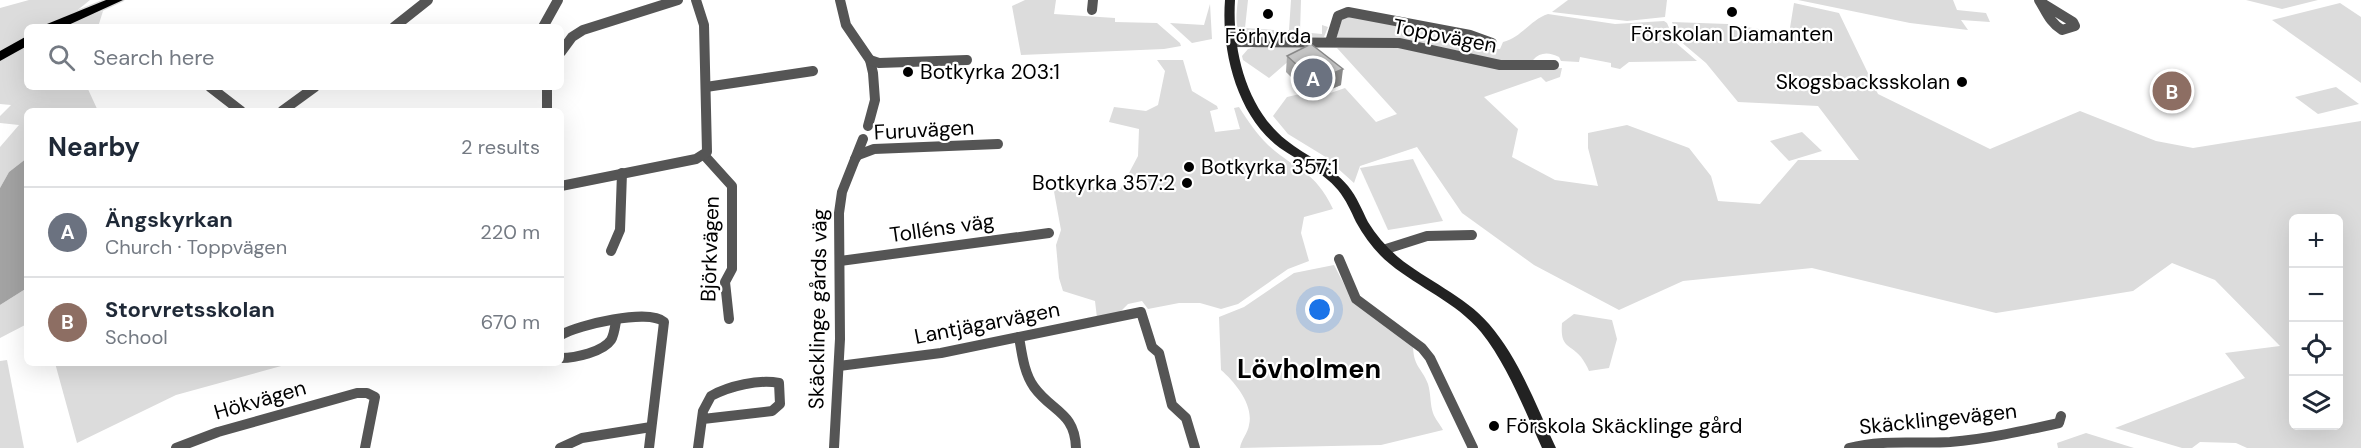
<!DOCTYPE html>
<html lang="en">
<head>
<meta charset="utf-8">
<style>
	body { margin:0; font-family:"DM Sans",sans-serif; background:#f6f6f7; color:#1f2937 }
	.controls { position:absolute; right:18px; bottom:18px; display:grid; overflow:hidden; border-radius:9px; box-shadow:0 6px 24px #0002 }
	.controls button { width:54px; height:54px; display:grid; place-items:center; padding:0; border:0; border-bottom:2px solid #e0e1e3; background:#fff; color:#1f2937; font:30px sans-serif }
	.you { position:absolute; left:1320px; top:310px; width:21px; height:21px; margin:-15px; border:4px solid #fff; border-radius:50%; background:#1a73e8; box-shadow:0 0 0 9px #1a73e833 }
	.badge { display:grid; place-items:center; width:39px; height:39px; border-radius:50%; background:#000; color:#fff; font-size:20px; font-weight:700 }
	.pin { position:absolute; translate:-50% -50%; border:3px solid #fff; box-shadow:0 2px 6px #0006 }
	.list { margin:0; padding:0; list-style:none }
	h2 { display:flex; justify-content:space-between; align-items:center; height:78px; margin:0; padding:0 24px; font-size:26px }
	h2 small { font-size:20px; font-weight:400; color:#747a83 }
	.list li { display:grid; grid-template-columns:39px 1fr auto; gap:18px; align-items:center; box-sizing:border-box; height:90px; padding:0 24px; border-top:2px solid #e0e1e3 }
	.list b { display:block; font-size:22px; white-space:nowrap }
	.list p { margin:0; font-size:20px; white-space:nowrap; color:#747a83 }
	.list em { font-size:20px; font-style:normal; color:#747a83 }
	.icon { flex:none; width:33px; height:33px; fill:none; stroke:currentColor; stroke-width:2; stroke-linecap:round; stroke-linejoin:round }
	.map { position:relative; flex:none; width:2361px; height:448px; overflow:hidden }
	.search { position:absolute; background:#fff; box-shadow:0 6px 24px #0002; left:24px; top:24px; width:540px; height:66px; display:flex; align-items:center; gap:15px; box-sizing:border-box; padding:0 21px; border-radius:9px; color:#747a83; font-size:22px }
	.panel { position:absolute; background:#fff; box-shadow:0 6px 24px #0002; left:24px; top:108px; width:540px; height:258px; border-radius:9px }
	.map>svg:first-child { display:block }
	.green { fill:#dcdcdc; fill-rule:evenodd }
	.water { fill:#a3a3a3 }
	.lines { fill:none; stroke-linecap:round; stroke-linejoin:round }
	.primary-casing { stroke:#dbdbdb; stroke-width:3 }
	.street { stroke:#555; stroke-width:10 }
	.secondary { fill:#222; fill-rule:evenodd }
	.primary { fill:#000; fill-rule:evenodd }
	.wall { fill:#a9a9a9 }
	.shaded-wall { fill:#898989 }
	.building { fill:#c4c4c4; stroke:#898989; stroke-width:1.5 }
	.poi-dot { fill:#000; stroke:#fff; stroke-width:2 }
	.labels { text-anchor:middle; stroke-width:4.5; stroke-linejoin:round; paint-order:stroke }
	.poi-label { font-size:21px; fill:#000; stroke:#fff; text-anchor:start }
	.street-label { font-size:21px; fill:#000; stroke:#fff }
	.district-label { font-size:27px; font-weight:bold; fill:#000; stroke:#fff }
</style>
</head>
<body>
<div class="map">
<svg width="2361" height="448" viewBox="0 0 2361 448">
	<rect width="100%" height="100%" fill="#fff"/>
	<g class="green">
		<polygon points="29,0 90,0 74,13 79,19 103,11 98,27 27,27 27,87 87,87 98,111 27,111 27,158 9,172 0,188 0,147 19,125 0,123 0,116 11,105 0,104 0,8"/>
		<polygon points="1025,0 1056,0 1054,14 1115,18 1115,22 1157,23 1180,43 1181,46 1164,49 1021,55 1012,6"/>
		<path d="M1238,0H1248L1245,28L1274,30V37C1239,40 1233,36 1238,0Z"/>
		<polygon points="1291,0 1301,0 1300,32 1322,34 1322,25 1328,27 1324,37 1282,39 1282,30 1289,30"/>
		<polygon points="1568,0 1667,0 1665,17 1627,21 1552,12"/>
		<polygon points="1798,0 1953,0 1957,10 1986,13 1990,22 1961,20 1968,30 1910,23"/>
		<polygon points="2246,0 2318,0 2282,9"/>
		<path d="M1794,3L1839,13L1878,94L1990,149L2080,111L2156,141L2193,148L2361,121V448H2247L2236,443L2200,442L2192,448H2182L2115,428L2245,378L2225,353L2280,346L2215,280L2172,263L2133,291L1996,313L1812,268L1683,281L1619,310L1534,265L1462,213L1417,147L1360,166L1354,183L1324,156L1288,134L1273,116L1287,97L1300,94L1316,98L1345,88L1376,122L1397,114L1337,48L1388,46L1530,70L1562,68L1560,77L1546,82L1541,77L1484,97L1518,129L1512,157L1555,180L1598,186L1588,148V133L1627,125L1689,148L1711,176L1718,201L1760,204L1798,160H1859L1818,106L1738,102L1706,63L1680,41L1672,22L1728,24L1789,34ZM2294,219H2338V426H2294Z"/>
		<polygon points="2340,3 2361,17 2361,83 2272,20"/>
		<polygon points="1210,4 1212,39 1192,43 1170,23 1204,25"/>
		<path d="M1548,14L1615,24L1664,21L1667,23L1675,42L1697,61L1629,62L1620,69L1611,67V63L1580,57L1579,62L1561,61L1559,57C1549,52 1540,52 1533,60L1503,61L1396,39H1336L1343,17L1349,15L1477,41L1481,49H1500L1503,42C1521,38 1530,20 1548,14Z"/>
		<polygon points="1313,46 1291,59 1269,78 1243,60 1242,56 1248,49 1256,47"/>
		<path d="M1157,60H1183L1192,91L1217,106L1218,109L1210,111L1215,132L1240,129L1234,108L1239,107C1248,121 1256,133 1268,145C1296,171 1314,169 1333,209L1304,217L1301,233L1309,261L1288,269L1238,304L1221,309L1200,303H1179L1148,309L1142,301L1128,304L1117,315L1097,318L1095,301L1063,291L1059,278L1056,245L1061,230L1053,186L1076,181L1100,189L1120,190L1138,156L1139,129L1109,122L1114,107L1146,111L1158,105L1165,71Z"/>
		<polygon points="2336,87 2359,104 2318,114 2295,97"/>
		<polygon points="1802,132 1822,151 1789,161 1770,141"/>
		<polygon points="1413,159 1443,221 1388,230 1360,168"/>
		<path d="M1334,265L1354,303L1413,344C1413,367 1421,366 1428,384C1431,394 1430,405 1433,413C1435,419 1440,424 1443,430L1381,445L1240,448C1241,440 1248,433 1249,425C1254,405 1235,382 1221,370L1219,317L1244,307L1294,273Z"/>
		<polygon points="27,288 27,324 0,338 0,305"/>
		<path d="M1574,314L1612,320L1617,339L1609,368L1589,371C1587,366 1584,361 1581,357C1569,343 1560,348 1562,323Z"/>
		<polygon points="7,360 24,448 0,448 0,361"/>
		<polygon points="55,363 292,363 176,395 77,443"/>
		<polygon points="2086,433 2134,448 2058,448 2057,443"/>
	</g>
	<polygon class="water" points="27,158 27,288 0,305 0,188 9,172"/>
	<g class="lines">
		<g class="primary-casing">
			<g id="primary">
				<polygon points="106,0 123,0 64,27 46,27 47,24"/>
				<polygon points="27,36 27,46 0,61 0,51"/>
			</g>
		</g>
		<g class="street">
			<polyline points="840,0 846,25 870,60 873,73 875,100 868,126"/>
			<path d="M2039,0C2046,11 2050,23 2062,30L2075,26L2073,22L2042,3"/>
			<polyline points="1092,10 1093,0"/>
			<polyline points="394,27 428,0"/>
			<polyline points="543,27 558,0"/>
			<polyline points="1230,42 1399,43 1500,65 1554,65"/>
			<polyline points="1330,42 1338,16 1348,12 1470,35 1492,43"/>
			<polyline points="561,52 572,37 583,30 678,0"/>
			<polyline points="870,60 879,63 967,60"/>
			<polyline points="210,87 241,111"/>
			<polyline points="547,87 547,111"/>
			<polyline points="706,87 813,71"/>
			<polyline points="282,111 315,87"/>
			<polyline points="704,155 732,186 732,269 725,282 729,319"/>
			<polyline points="855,159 858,155 874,149 998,144"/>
			<polyline points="561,186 696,159 707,152 704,25 696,0"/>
			<polyline points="1383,250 1427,236 1472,235"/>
			<polyline points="611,251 620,230 622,173"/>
			<polyline points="1339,259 1356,299 1422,348 1430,358 1473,448"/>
			<polyline points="840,261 1049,233"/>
			<path d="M561,335C578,325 649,308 664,322L649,448"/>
			<path d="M1019,337C1022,354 1024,373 1034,387C1052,412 1075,412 1076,448"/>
			<path d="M561,358C575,358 603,352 611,340C614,335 615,327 616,321"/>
			<polyline points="839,366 941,353 1141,312 1152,347 1159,353 1172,405 1186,418 1195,448"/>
			<polyline points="176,448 218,432 357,393 367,393 375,397 365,448"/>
			<polyline points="560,448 582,438 651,427"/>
			<path d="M698,448L703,411L711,396C729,386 759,379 779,383L780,404L772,411L703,419"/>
			<polyline points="834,448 840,339 839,213 842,192 863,139"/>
			<path d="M1849,448C1883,439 1916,444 1950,442C1987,439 2023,431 2059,423L2061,416"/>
		</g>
		<path class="secondary" d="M1225,0H1235C1232,49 1246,108 1286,140C1307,157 1331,165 1348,186C1357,197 1362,210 1368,222C1376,235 1386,247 1398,257C1427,281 1464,295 1489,324C1520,360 1536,406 1556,448H1542C1524,409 1508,366 1481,332C1456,302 1419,288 1390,264C1376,253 1365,238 1356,222C1351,211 1346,200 1338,190C1322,171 1300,162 1280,148C1237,116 1221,51 1225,0Z"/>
		<use href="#primary" class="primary"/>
	</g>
	<polygon class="wall" points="1287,56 1341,85 1317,95 1301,80 1294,80 1286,72"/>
	<polygon class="shaded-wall" points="1343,69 1341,85 1317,95 1319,79"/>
	<polygon class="building" points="1311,44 1343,69 1319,79 1302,64 1296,64 1287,56"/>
	<g class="poi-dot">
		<circle cx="1732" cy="12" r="6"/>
		<circle cx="1268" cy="14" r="6"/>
		<circle cx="908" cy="72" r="6"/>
		<circle cx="1962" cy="82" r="6"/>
		<circle cx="1189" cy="167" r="6"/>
		<circle cx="1187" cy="183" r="6"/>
		<circle cx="1494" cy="426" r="6"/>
	</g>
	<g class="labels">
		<g class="poi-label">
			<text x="1732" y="41" text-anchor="middle">Förskolan Diamanten</text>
			<text x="1268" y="43" text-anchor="middle">Förhyrda</text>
			<text x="920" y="79">Botkyrka 203:1</text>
			<text x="1950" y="89" text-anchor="end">Skogsbacksskolan</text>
			<text x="1201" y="174">Botkyrka 357:1</text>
			<text x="1175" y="190" text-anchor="end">Botkyrka 357:2</text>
			<text x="1506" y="433">Förskola Skäcklinge gård</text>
		</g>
		<g class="street-label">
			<text transform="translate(1445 36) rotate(11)" y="7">Toppvägen</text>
			<text transform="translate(924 130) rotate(-3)" y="7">Furuvägen</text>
			<text transform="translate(942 228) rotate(-8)" y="7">Tolléns väg</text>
			<text transform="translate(710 249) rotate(-88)" y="7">Björkvägen</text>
			<text transform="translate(818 309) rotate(-89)" y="7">Skäcklinge gårds väg</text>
			<text transform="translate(987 323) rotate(-11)" y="7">Lantjägarvägen</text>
			<text transform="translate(260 400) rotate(-16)" y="7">Hökvägen</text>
			<text transform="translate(1938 419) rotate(-6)" y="7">Skäcklingevägen</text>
		</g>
		<g class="district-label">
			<text x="1309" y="378">Lövholmen</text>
		</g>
	</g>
</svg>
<div class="controls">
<button>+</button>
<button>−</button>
<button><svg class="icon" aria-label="locate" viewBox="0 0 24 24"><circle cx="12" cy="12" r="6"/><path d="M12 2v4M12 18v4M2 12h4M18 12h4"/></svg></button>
<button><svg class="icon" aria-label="layers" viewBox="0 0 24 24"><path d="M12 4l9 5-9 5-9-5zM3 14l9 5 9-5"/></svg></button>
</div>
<div class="you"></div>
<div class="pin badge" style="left:1313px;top:78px;background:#6b7280">A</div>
<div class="pin badge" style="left:2172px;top:91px;background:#8d6e63">B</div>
<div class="search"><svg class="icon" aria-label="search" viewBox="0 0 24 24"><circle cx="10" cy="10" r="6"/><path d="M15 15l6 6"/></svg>Search here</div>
<section class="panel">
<h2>Nearby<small>2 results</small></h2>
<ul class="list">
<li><span class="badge" style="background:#6b7280">A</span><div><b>Ängskyrkan</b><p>Church · Toppvägen</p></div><em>220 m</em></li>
<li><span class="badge" style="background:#8d6e63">B</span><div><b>Storvretsskolan</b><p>School</p></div><em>670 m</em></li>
</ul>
</section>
</div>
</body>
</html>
